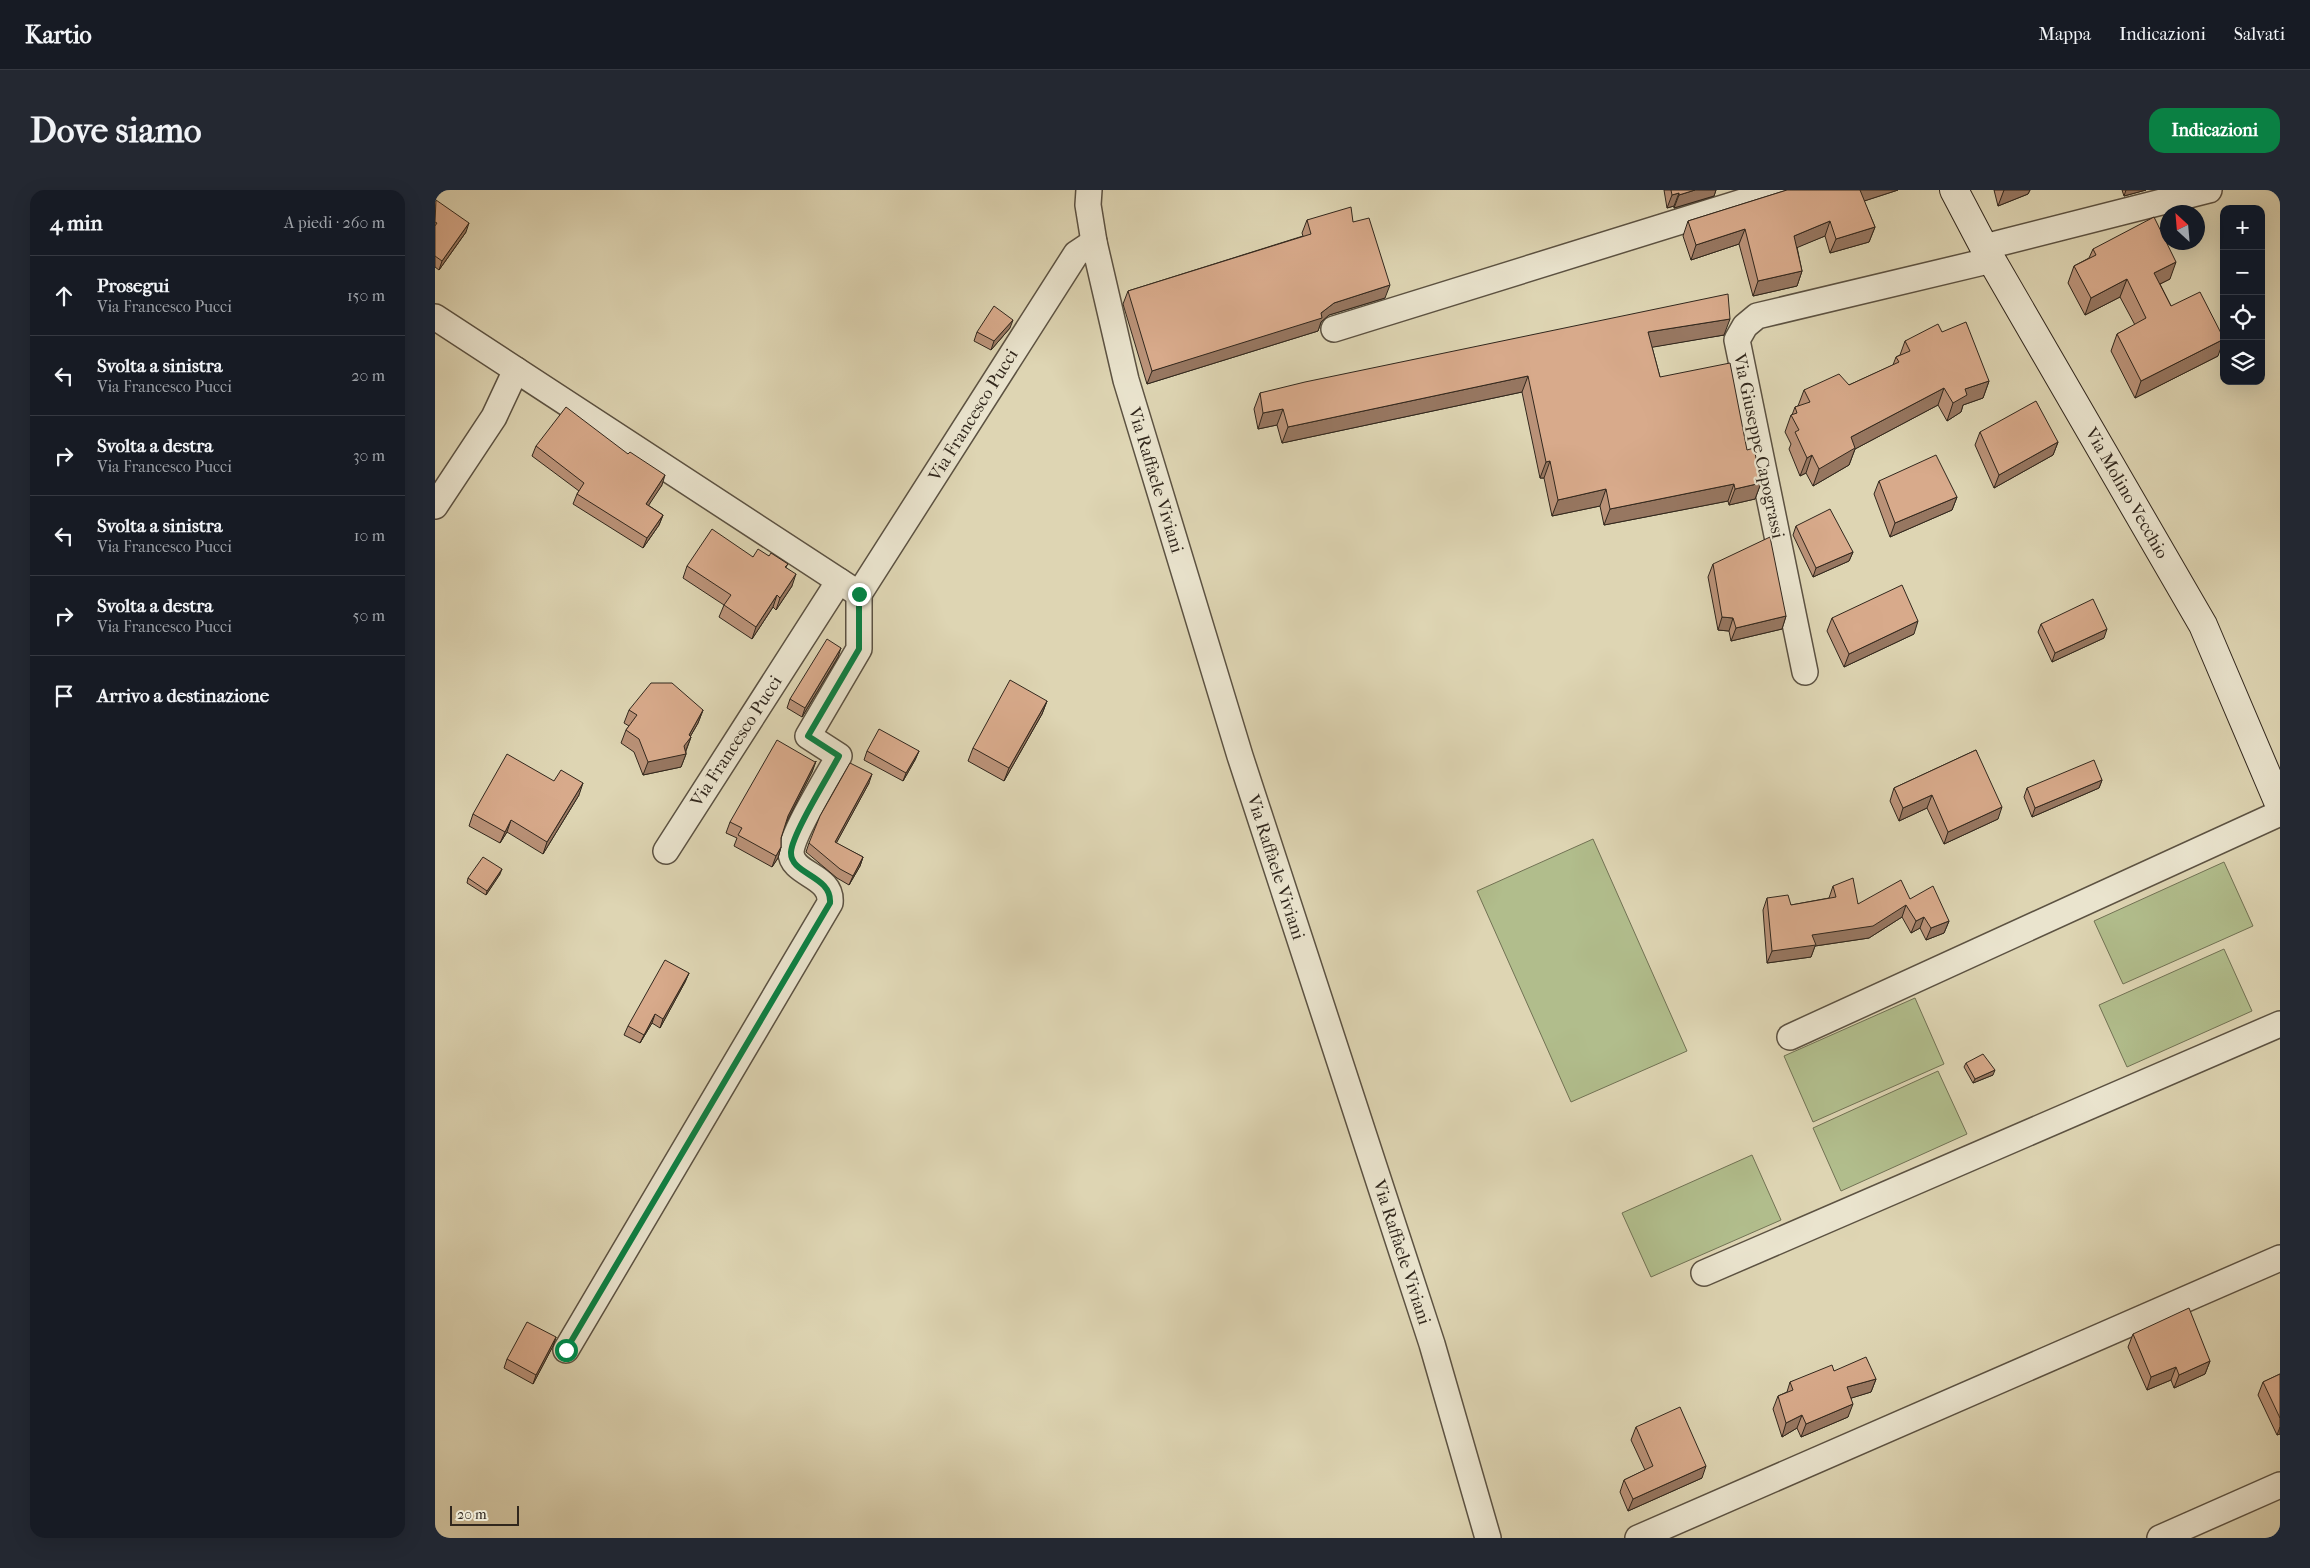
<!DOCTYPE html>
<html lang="it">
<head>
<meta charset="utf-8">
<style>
	body { margin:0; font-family:"IM FELL French Canon",serif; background:#242831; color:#f1f3f6 }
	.controls { position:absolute; right:15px; top:15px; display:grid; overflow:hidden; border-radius:10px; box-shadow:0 5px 20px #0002 }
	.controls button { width:45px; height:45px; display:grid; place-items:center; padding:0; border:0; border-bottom:1px solid #363941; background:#171b24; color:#f1f3f6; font:25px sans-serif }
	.compass { position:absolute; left:1725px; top:15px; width:45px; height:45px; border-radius:50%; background:#171b24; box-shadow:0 5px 20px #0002; rotate:334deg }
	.scale { position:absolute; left:15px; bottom:12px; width:69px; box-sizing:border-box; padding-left:5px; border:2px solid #31271d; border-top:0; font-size:14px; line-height:18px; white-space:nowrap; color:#31271d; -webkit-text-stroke:4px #eae4ce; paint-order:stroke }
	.stop { position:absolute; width:15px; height:15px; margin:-11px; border:4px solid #0b8043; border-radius:50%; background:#fff }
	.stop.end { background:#0b8043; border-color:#fff; box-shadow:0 1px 5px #0008 }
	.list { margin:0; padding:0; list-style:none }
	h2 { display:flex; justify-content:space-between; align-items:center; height:65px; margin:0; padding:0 20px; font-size:21px }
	h2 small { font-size:16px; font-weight:400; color:#9ea1a6 }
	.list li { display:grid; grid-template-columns:32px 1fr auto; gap:15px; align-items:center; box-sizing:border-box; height:80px; padding:0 20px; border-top:1px solid #363941 }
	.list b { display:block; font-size:19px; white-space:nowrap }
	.list p { margin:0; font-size:16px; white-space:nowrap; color:#9ea1a6 }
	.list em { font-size:16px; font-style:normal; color:#9ea1a6 }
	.icon { flex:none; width:28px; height:28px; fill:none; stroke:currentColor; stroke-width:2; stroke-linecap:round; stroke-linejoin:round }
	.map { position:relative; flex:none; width:1845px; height:1348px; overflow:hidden; border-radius:15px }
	header { display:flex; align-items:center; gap:30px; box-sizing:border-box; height:70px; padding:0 25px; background:#171b24; border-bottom:1px solid #363941 }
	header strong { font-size:24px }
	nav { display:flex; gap:28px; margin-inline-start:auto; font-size:18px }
	.intro { display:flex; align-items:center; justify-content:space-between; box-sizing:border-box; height:120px; padding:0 30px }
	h1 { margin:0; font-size:35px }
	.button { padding:12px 22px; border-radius:15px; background:#0b8043; color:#fff; font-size:18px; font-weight:700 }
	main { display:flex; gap:30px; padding:0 30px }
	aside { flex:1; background:#171b24; border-radius:15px; box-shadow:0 5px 20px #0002 }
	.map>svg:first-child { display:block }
	.green { fill:#b1bd8c; stroke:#717254 }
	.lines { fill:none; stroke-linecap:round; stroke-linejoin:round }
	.street-casing { stroke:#5c5242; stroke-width:28 }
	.secondary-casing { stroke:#31271d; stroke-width:30 }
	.street { stroke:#eae4ce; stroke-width:25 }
	.secondary { stroke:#eae4ce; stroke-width:28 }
	.wall { fill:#ba9278; stroke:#31271d }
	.shaded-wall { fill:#977761; stroke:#31271d }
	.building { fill:#d8aa8b; stroke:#31271d }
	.route { stroke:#0b8043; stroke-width:6 }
	.labels { text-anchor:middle; stroke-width:4.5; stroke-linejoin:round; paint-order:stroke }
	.street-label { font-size:18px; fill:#31271d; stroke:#eae4ce }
</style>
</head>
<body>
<header>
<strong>Kartio</strong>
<nav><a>Mappa</a><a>Indicazioni</a><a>Salvati</a></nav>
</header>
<div class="intro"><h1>Dove siamo</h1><a class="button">Indicazioni</a></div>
<main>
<aside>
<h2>4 min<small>A piedi · 260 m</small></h2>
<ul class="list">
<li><svg class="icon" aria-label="ahead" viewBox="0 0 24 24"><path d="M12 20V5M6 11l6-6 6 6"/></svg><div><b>Prosegui</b><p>Via Francesco Pucci</p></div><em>150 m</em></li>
<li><svg class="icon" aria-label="left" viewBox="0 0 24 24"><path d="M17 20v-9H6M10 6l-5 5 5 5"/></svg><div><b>Svolta a sinistra</b><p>Via Francesco Pucci</p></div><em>20 m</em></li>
<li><svg class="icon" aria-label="right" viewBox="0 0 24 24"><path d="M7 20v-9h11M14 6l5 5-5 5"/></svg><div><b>Svolta a destra</b><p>Via Francesco Pucci</p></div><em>30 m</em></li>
<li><svg class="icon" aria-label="left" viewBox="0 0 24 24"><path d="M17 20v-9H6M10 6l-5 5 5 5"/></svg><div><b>Svolta a sinistra</b><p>Via Francesco Pucci</p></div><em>10 m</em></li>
<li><svg class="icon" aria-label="right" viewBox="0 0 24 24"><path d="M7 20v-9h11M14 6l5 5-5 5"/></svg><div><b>Svolta a destra</b><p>Via Francesco Pucci</p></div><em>50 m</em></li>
<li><svg class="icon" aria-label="arrive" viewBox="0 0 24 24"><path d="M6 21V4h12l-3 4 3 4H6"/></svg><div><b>Arrivo a destinazione</b></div></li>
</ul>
</aside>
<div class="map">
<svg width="1845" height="1348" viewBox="0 0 1845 1348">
	<rect width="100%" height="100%" fill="#ded5b3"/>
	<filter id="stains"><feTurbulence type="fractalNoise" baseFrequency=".004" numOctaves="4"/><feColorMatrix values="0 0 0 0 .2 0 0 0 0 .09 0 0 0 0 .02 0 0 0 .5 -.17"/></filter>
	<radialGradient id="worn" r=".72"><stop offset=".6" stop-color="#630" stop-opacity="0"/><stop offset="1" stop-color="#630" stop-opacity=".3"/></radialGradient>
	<g class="green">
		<polygon points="1158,649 1252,861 1136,912 1042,701"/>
		<polygon points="1789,672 1818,736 1688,794 1659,731"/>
		<polygon points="1789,759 1817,821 1692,877 1664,815"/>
		<polygon points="1480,808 1509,874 1378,932 1349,866"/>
		<polygon points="1503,881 1532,944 1406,1001 1378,938"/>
		<polygon points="1317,965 1346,1030 1216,1087 1187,1023"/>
	</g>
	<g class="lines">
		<g class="street-casing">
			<g id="street">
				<polyline points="654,0 653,15 659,52 691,190 805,566 997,1154 1053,1348"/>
				<polyline points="1549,57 1774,0"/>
				<polyline points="0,127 424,404 641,64 659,52"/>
				<polyline points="899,139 1346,0"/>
				<polyline points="0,316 59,227 81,180"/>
				<polyline points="1370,482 1302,150 1310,136 1322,126 1557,70"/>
				<polyline points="231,661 404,391"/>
				<polyline points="1355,847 1845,623"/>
				<polyline points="1269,1083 1845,834"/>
				<path d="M131,1160L395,713C398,685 356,685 356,662C357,644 394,584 404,566L373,546L424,459V404"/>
				<polyline points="1203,1348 1845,1068"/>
				<polyline points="1725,1348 1845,1295"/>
			</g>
		</g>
		<g class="secondary-casing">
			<polyline id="secondary" points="1519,0 1549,57 1768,435 1845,616"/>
		</g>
		<use href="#street" class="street"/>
		<use href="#secondary" class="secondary"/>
	</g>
	<g class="wall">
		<polygon points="1229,0 1281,0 1279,6 1239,18 1239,16 1232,18"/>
		<polygon points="1352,0 1463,0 1429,11 1440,37 1434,52 1395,63 1390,46 1362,57 1367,81 1362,96 1318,106 1304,54 1256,70 1248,46 1253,31"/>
		<polygon points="1559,0 1595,0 1593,4 1563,16"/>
		<polygon points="1687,0 1711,0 1689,6"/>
		<polygon points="0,11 31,42 4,80 0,77"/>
		<polygon points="872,30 918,32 950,108 894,125 886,132 883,141 712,194 688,114 693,101 868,46 867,43"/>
		<polygon points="1658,59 1735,89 1725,94 1736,116 1783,166 1700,208 1676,161 1682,144 1700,135 1685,107 1650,125 1633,93 1639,76 1654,68"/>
		<polygon points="575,138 556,160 539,151 542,142"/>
		<polygon points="1507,142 1554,191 1548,208 1528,215 1526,222 1512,231 1503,215 1420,259 1414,275 1378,296 1371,283 1365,286 1354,259 1356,254 1350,242 1356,225 1357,225 1360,217 1363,216 1369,200 1414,195 1458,175 1461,167 1465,165 1470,151"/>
		<polygon points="1289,145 1217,157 1225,187 1312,260 1326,293 1320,309 1294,315 1293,311 1169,335 1165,316 1117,326 1109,288 1105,288 1087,202 847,253 842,235 823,239 819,219 825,203"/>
		<polygon points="1545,242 1623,252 1618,265 1559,298 1540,255"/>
		<polygon points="101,256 227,295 213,315 228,325 224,335 208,358 138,314 142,304 144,301 97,266"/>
		<polygon points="1444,291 1522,307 1517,320 1455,347 1439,304"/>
		<polygon points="1361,336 1418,362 1414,371 1378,387 1358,345"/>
		<polygon points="334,366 353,374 351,377 357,396 341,420 338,417 317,449 284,427 289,415 248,388 252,376 318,367"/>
		<polygon points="1278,374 1351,426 1347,439 1296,451 1294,441 1283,440 1273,387"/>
		<polygon points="1397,428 1479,444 1409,477 1392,441"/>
		<polygon points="1606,434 1669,448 1617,472 1603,442"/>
		<polygon points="403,467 367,527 352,518 355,509"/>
		<polygon points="612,511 607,524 569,591 533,571 538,558"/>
		<polygon points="194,520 268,520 263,533 255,547 256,547 251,561 251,564 246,577 208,585 199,562 186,553 191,540 194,536 189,533"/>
		<polygon points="1541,560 1563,629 1509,654 1492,618 1464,631 1455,611 1459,598"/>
		<polygon points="432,561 484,561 480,570 468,591 429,570"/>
		<polygon points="381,571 377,582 350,634 346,648 346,657 343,668 337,677 299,656 302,648 291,643 295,632 380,572"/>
		<polygon points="1667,590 1664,598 1597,627 1589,607 1592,598"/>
		<polygon points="434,593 401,653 428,667 425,676 414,695 402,688 371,662 374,653"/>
		<polygon points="144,605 108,664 72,642 65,653 34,636 38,624"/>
		<polygon points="65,684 51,705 32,693 33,688"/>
		<polygon points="1398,696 1423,714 1475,709 1514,731 1509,743 1491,750 1485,738 1476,743 1467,727 1434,748 1380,756 1376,767 1332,773 1328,720 1332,708 1356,715 1394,708"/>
		<polygon points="254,783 250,792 225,838 217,833 205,853 189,845 193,836"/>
		<polygon points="1531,873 1558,885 1538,893 1529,877"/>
		<polygon points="1698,1144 1775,1171 1770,1184 1739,1198 1736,1190 1712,1200 1693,1157"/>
		<polygon points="121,1147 118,1156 98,1194 69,1178 72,1169"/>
		<polygon points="1399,1181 1441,1189 1436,1202 1416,1208 1413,1227 1366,1247 1362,1238 1347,1247 1338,1219 1343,1206 1352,1202 1355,1192"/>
		<polygon points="1845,1184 1845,1244 1842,1245 1823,1205 1828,1192"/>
		<polygon points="1201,1237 1267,1288 1193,1321 1185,1302 1189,1290 1210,1280 1196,1250"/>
	</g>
	<g class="shaded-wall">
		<polygon points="1260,0 1281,0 1279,6 1239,18 1244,5"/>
		<polygon points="1425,0 1463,0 1420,14"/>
		<polygon points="1569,0 1595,0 1593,4 1563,16"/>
		<polygon points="1691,0 1711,0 1689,6"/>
		<polygon points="1244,3 1239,16 1232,18 1237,5"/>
		<polygon points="1395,31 1390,46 1354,61 1359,46"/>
		<polygon points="34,33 31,42 4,80 7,71"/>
		<polygon points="1440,37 1434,52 1395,63 1401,49"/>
		<polygon points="1310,39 1304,54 1256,70 1261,55"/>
		<polygon points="1741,72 1735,89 1713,100 1719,83"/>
		<polygon points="1367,81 1362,96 1318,106 1323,91"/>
		<polygon points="1692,89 1685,107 1650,125 1656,108"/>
		<polygon points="955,95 950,108 894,125 886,132 883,141 712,194 717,181 886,123 899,113"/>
		<polygon points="1295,129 1289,145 1207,159 1213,142"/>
		<polygon points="578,130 575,138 556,160 559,151"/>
		<polygon points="1789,149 1783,166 1700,208 1706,191"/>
		<polygon points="1093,186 1087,202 847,253 853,237"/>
		<polygon points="1554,191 1548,208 1528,215 1526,222 1512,231 1518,213 1530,199"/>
		<polygon points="1509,198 1503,215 1420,259 1414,275 1378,296 1384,279 1416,247"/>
		<polygon points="848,219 842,235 823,239 828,223"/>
		<polygon points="1623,252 1618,265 1559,298 1564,285"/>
		<polygon points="1377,265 1371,283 1365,286 1372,268"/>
		<polygon points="1115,271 1109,288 1105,288 1111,272"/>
		<polygon points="230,285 227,295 208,324 211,314"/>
		<polygon points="1326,293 1320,309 1294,315 1300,299"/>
		<polygon points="1299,294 1293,311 1169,335 1175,319"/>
		<polygon points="1171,299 1165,316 1117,326 1123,310"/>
		<polygon points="1522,307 1517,320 1455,347 1460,333"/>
		<polygon points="228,325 224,335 208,358 212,348"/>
		<polygon points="1418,362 1414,371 1378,387 1381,378"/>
		<polygon points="361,384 357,396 341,420 345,408"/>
		<polygon points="342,405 338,417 317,449 321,437"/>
		<polygon points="1351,426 1347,439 1296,451 1301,438"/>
		<polygon points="1287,427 1298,428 1294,441 1283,440"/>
		<polygon points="1483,431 1479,444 1409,477 1414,464"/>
		<polygon points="1672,439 1669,448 1617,472 1620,463"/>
		<polygon points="406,458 403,467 367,527 370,518"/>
		<polygon points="612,511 607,524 569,591 574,578"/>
		<polygon points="268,520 263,533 252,552 256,547 251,560 248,564 251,564 246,577 208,585 213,572 254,545"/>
		<polygon points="484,561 480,570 468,591 471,583"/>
		<polygon points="381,571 377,582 349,637 353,626"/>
		<polygon points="437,584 434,593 397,661 400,652"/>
		<polygon points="1667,590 1664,598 1597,627 1600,618"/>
		<polygon points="148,593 144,605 108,664 112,652"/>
		<polygon points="1497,605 1492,618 1464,631 1468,618"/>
		<polygon points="1567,617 1563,629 1509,654 1513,642"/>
		<polygon points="76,630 72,642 65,653 70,642"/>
		<polygon points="346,657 343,668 337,677 341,666"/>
		<polygon points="428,667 425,676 414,695 418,686"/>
		<polygon points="67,679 65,684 51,705 52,701"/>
		<polygon points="1471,715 1467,727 1434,748 1380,756 1376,767 1332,773 1337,761 1377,745"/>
		<polygon points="1489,727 1485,738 1476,743 1481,731"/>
		<polygon points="1514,731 1509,743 1491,750 1496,738"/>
		<polygon points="254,783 250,792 225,838 228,829"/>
		<polygon points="220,824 217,833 205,853 209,845"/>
		<polygon points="1560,880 1558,885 1538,893 1540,889"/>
		<polygon points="121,1147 118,1156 98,1194 101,1185"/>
		<polygon points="1775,1171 1770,1184 1739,1198 1744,1185"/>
		<polygon points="1741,1177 1736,1190 1712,1200 1716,1187"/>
		<polygon points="1441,1189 1436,1202 1407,1211 1412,1197"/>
		<polygon points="1418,1214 1413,1227 1366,1247 1371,1234"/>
		<polygon points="1367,1225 1362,1238 1347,1247 1351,1233"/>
		<polygon points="1845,1237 1845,1244 1842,1245"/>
		<polygon points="1271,1276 1267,1288 1193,1321 1198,1309"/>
	</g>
	<g class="building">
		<polygon points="1236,0 1260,0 1244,5 1244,3 1237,5"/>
		<polygon points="1352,0 1425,0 1440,37 1401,49 1395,31 1359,46 1367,81 1323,91 1310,39 1261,55 1253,31"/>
		<polygon points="1,10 34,33 7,71 0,66 0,36 2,33 0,32"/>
		<polygon points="916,17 918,32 934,28 955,95 899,113 886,123 887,128 717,181 693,101 876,44 872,30"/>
		<polygon points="1719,27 1741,72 1719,83 1736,116 1765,102 1789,149 1706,191 1682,144 1711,128 1692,89 1656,108 1639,76 1661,65 1658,59"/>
		<polygon points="1293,104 1295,129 1213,142 1225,187 1295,173 1312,260 1319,258 1326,293 1300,299 1299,294 1175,319 1171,299 1123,310 1115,271 1111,272 1093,186 853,237 848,219 828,223 825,203 870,192"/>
		<polygon points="559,116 578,130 559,151 542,142"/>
		<polygon points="1531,132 1554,191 1530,199 1532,205 1518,213 1509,198 1416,247 1420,258 1384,279 1377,265 1372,268 1360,242 1364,240 1356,225 1362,223 1360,217 1375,212 1369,200 1404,184 1414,195 1464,172 1461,167 1475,161 1470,151 1503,134 1507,142"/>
		<polygon points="1601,211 1623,252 1564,285 1545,242"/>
		<polygon points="131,217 193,264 195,262 230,285 211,314 228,325 212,348 142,304 149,293 101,256"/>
		<polygon points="1501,265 1522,307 1460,333 1444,291"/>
		<polygon points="1395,319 1418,362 1381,378 1361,336"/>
		<polygon points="277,339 318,367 323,359 334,366 336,363 353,374 350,377 361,384 345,408 342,405 321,437 289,415 296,405 252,376"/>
		<polygon points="1335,347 1351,426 1301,438 1298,428 1287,427 1278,374"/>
		<polygon points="1467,395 1483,431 1414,464 1397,428"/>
		<polygon points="1658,409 1672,439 1620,463 1606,434"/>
		<polygon points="392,449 406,458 370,518 355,509"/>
		<polygon points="575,490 612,511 574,578 538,558"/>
		<polygon points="216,493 237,493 268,520 254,545 256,547 249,556 251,564 213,572 204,549 191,540 202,525 194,520"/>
		<polygon points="444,539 484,561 471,583 432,561"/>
		<polygon points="342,550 380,572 381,571 353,626 346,648 346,657 341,666 303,645 307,638 295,632"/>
		<polygon points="1541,560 1567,617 1513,642 1497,605 1468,618 1459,598"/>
		<polygon points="72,564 119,591 126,580 148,593 112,652 76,630 70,642 38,624"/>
		<polygon points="1659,570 1667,590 1600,618 1592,598"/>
		<polygon points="415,573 437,584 400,652 428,667 418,686 405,679 374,653 385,626"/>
		<polygon points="48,667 67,679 52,701 33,688"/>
		<polygon points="1418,688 1423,714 1466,690 1475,709 1498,696 1514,731 1496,738 1489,727 1481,731 1471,715 1438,736 1377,745 1381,755 1337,761 1332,708 1353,705 1356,715 1401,707 1398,696"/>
		<polygon points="230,770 254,783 228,829 220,824 209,845 193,836"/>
		<polygon points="1548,864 1560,880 1540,889 1531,873"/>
		<polygon points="1754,1118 1775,1171 1744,1185 1741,1177 1716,1187 1698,1144"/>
		<polygon points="92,1132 121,1147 101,1185 72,1169"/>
		<polygon points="1431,1167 1441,1189 1412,1197 1418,1214 1371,1234 1367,1225 1351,1233 1343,1206 1358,1200 1355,1192 1397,1175 1399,1181"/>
		<polygon points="1845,1184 1845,1228 1828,1192"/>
		<polygon points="1245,1217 1271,1276 1198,1309 1189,1290 1218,1276 1201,1237"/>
	</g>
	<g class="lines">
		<path class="route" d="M131,1160L395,713C397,685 355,685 356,662C357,644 394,585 404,566L373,546L424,459V404"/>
	</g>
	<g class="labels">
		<g class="street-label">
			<text transform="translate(538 225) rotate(-58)" y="6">Via Francesco Pucci</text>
			<text transform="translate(1324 256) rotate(78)" y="6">Via Giuseppe Capograssi</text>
			<text transform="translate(721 290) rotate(73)" y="6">Via Raffaele Viviani</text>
			<text transform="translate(1692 303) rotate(60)" y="6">Via Molino Vecchio</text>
			<text transform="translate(301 551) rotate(-57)" y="6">Via Francesco Pucci</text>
			<text transform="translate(841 677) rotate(72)" y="6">Via Raffaele Viviani</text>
			<text transform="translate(967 1062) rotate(72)" y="6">Via Raffaele Viviani</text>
		</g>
	</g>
	<rect width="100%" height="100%" filter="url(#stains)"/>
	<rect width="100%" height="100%" fill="url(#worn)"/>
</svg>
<div class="controls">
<button>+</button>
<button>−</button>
<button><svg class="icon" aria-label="locate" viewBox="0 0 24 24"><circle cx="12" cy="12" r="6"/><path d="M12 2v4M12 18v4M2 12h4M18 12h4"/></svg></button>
<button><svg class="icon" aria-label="layers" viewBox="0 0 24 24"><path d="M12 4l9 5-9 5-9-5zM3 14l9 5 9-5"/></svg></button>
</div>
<svg class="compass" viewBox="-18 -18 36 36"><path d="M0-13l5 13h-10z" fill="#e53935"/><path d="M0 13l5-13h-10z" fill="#9ea1a6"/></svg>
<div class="scale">20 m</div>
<div class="stop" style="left:131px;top:1160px"></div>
<div class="stop end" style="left:424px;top:404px"></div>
</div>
</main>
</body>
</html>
